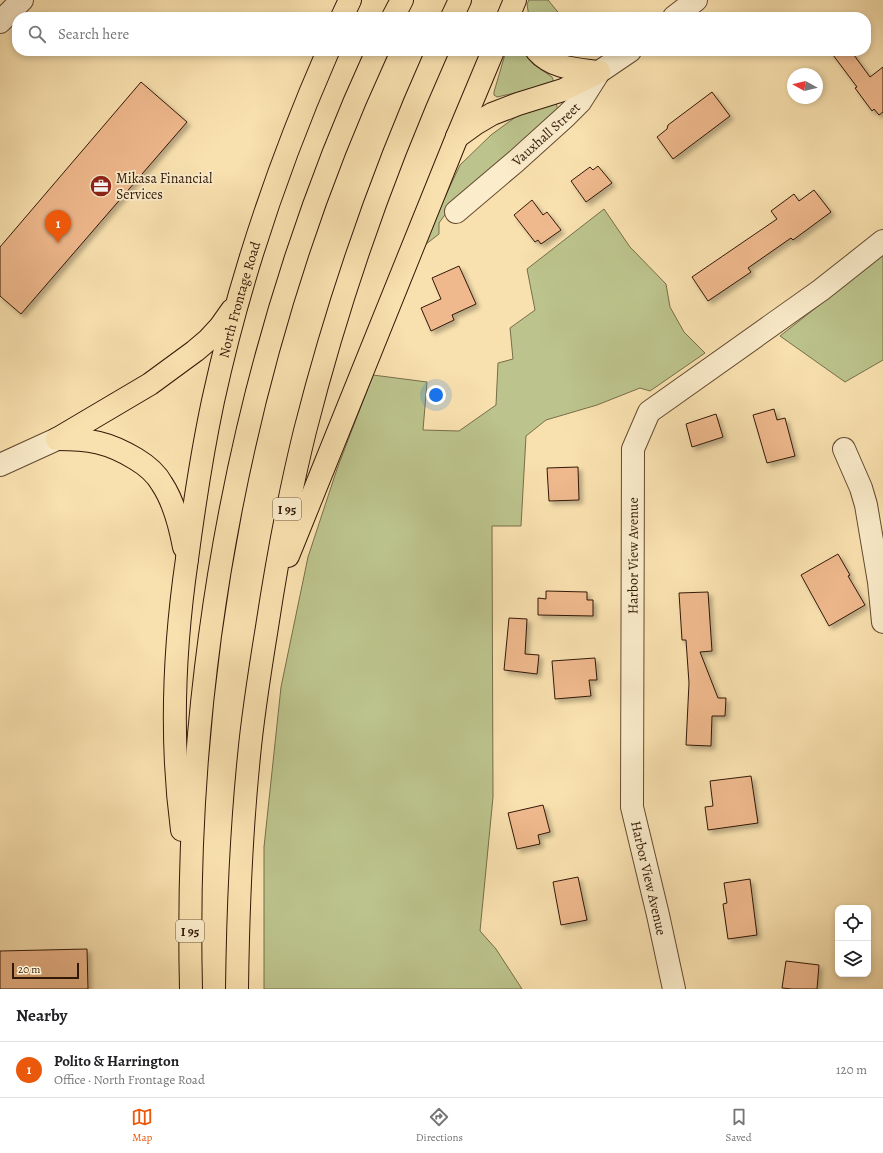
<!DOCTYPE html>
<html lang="en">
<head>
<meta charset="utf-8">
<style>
	body { margin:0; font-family:Alegreya,serif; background:#f2f2f2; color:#202124 }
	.controls { position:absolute; right:12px; bottom:12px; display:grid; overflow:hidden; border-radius:8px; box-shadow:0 2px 6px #0003 }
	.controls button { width:36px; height:36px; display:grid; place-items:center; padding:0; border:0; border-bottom:1px solid #e0e0e0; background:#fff; color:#202124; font:20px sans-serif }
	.compass { position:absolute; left:787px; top:68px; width:36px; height:36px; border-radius:50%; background:#fff; box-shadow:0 2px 6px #0003; rotate:278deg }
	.scale { position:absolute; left:12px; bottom:10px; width:67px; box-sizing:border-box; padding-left:4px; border:2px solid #321807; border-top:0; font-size:11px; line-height:14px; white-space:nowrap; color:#321807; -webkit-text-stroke:3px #fbeccb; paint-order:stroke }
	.you { position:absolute; left:436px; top:395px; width:14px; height:14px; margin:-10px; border:3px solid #fff; border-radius:50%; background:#1a73e8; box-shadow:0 0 0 6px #1a73e833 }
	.badge { display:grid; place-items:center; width:26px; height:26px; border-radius:50%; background:#ea580c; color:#fff; font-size:13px; font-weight:700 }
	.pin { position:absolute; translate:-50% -33px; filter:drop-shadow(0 1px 2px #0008) }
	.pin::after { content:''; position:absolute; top:21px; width:14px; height:12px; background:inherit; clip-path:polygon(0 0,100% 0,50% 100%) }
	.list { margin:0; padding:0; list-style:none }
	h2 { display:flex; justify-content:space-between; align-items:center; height:52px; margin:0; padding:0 16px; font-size:17px }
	h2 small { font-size:13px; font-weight:400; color:#757577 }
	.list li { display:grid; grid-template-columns:26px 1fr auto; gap:12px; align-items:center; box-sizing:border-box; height:56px; padding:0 16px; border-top:1px solid #e0e0e0 }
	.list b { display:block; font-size:15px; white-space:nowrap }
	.list p { margin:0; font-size:13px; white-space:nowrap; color:#757577 }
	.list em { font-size:13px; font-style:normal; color:#757577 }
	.icon { flex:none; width:22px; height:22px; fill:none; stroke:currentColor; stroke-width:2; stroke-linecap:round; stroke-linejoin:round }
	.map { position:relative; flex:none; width:883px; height:989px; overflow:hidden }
	.search { position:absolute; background:#fff; box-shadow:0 2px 6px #0003; left:12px; right:12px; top:12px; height:44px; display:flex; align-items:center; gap:10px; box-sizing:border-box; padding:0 14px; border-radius:16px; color:#757577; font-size:15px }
	.sheet { height:108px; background:#fff }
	nav { display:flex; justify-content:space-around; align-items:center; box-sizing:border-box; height:56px; border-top:1px solid #e0e0e0; background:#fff; font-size:11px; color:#757577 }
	nav a { display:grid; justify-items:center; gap:2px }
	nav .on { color:#ea580c }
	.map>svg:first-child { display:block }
	.green { fill:#bcc38c; stroke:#776e4a }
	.building { fill:#efb98d; stroke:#321807; filter:url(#shadow) }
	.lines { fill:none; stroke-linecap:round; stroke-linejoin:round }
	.minor-casing { stroke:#644a31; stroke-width:24 }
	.major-casing { stroke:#321807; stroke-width:24 }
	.highway-casing { stroke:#321807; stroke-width:24 }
	.minor { stroke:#fbeccb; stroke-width:22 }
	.major { stroke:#f9e1af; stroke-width:22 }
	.highway { stroke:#f9e1af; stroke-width:22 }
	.labels { text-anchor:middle; stroke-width:3.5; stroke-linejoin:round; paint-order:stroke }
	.shield { fill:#fbeccb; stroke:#6e5842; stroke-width:1 }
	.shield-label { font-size:13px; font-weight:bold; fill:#321807 }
	.street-label { font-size:14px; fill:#321807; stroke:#fbeccb }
	.poi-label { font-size:14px; fill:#321807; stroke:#fbeccb; text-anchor:start }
</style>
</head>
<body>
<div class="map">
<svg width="883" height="989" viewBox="0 0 883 989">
	<defs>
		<filter id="shadow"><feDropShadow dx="3.5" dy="3.5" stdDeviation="2" flood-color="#0004"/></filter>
	</defs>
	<rect width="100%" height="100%" fill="#f9e1af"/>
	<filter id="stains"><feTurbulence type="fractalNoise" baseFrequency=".005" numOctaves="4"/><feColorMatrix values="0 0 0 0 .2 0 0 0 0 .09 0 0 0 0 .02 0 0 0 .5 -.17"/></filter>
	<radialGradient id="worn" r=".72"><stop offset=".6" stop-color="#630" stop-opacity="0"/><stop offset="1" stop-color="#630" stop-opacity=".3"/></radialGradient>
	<g class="green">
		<polygon points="529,0 548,0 562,17 529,17 527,4"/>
		<polygon points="506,51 523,51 533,64 552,77 553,79 553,82 547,86 497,97 494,95 494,92"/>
		<polygon points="559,51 594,51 570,55"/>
		<polygon points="556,103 559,114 476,182 444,216 439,223 439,234 421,248 460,165 491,135 521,113"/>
		<polygon points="604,209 630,247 666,284 670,307 684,332 705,353 650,391 640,388 597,405 546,420 526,436 521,526 492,526 493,797 480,931 496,949 522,989 264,989 264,847 281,687 308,557 337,469 373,375 427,382 423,430 459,431 496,405 498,363 513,359 510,328 535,310 527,269"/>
		<polygon points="883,255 883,360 845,382 780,336"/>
	</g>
	<g class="building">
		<polygon points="830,51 851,51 870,77 883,67 883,112 879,115 874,109 872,111 855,88 857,87"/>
		<polygon points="141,82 187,122 21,314 0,296 0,247"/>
		<polygon points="712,92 730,116 673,159 657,137 667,129 668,125"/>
		<polygon points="598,166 612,183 586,202 571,181 590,167 593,170"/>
		<polygon points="814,190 831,212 793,240 791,238 748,268 751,272 708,301 692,277 777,219 771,211 794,194 799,201"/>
		<polygon points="532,200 543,215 547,212 561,230 541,244 538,240 535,242 514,215"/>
		<polygon points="459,266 476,304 452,315 454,320 431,331 421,308 441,299 432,278"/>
		<polygon points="774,409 777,420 785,418 795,456 767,463 753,415"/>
		<polygon points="716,414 723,437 692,447 686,424"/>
		<polygon points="578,467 579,500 549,501 547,468"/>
		<polygon points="838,554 850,575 848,576 865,605 829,626 801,575"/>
		<polygon points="546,591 587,592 587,600 593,600 593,616 538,615 538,598 546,599"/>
		<polygon points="708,592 712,651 700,652 718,698 726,698 725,716 712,716 711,746 686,745 689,683 686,640 682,640 679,593"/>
		<polygon points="509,618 527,619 525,654 539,655 537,674 504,670"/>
		<polygon points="595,658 597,680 589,680 591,696 555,699 552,661"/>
		<polygon points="751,776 758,823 708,830 705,807 713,806 710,781"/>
		<polygon points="543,805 550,832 538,835 540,844 517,849 508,813"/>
		<polygon points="578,877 587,920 561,925 553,882"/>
		<polygon points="750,879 757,935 728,939 723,904 727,903 724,883"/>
		<polygon points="87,949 88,989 0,989 0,951"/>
		<polygon points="786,961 819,965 817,989 792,989 782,988"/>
	</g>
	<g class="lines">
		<g class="minor-casing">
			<g id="minor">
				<polyline points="674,17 696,0"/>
				<polyline points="0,22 22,0"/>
				<path id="s1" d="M456,212L515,162L566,116L580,102L599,72L630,51"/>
				<polyline points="844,449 861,488 866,505 879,582 883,622"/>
				<polyline points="0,465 57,439"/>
				<path id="s2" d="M674,989L658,915L632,807L633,449L649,412L821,290L883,241"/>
			</g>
		</g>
		<g class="major-casing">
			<g id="major">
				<polyline points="342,17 350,0"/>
				<polyline points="508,17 515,0"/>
				<path d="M537,51C553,69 577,69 599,72"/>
				<polyline points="457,137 475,124 492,114 518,104 563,90 599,72"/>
				<polyline points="457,137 493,51"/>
				<polyline points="57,439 150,384 195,351 208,340 220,327 232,310"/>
				<path d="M57,439C89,439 108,442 136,459C146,465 156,473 162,484C174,502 180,526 184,547"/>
				<path id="s3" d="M187,559C194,506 202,453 213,401C239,281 279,163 328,51"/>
			</g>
		</g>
		<g class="highway-casing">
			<g id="highway">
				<polyline points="393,17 402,0"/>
				<polyline points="452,17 460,0"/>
				<polyline points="288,556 457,137"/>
				<path d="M182,830C170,740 174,648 187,559"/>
				<path d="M191,989C183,670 243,342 377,51"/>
				<path d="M237,989C238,911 241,834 249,756C253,713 260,670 267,627C277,561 289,496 305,431C338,301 382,174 437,51"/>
			</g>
		</g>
		<use href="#minor" class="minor"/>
		<use href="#major" class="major"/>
		<use href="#highway" class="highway"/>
	</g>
	<defs>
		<g id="office-disc" transform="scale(1.15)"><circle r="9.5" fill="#8f2418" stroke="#fbeccb"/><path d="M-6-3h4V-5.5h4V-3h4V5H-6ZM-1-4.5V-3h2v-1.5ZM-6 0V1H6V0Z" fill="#fff"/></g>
	</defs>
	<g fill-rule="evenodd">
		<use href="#office-disc" x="101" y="186"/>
	</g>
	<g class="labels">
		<g class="shield">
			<rect x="273" y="498" width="28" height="22" rx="3"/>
			<rect x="176" y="920" width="28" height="22" rx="3"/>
		</g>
		<g class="shield-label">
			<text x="287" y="514">I 95</text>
			<text x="190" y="936">I 95</text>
		</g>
		<g class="street-label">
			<text dy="5" stroke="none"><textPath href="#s1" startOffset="119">Vauxhall Street</textPath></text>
			<text dy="5" stroke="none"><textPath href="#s3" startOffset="265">North Frontage Road</textPath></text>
			<text dy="5" stroke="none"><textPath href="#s2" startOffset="438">Harbor View Avenue</textPath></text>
			<text transform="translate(649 878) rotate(77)" y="5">Harbor View Avenue</text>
		</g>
		<g class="poi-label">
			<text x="116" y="183">Mikasa Financial<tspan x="116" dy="16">Services</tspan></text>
		</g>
	</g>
	<rect width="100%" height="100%" filter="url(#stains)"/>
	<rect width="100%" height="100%" fill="url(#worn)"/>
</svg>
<div class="controls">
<button><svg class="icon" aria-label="locate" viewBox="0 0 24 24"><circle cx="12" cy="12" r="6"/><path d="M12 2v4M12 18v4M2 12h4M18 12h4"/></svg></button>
<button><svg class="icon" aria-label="layers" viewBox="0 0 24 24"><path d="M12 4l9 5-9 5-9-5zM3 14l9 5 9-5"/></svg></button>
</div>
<svg class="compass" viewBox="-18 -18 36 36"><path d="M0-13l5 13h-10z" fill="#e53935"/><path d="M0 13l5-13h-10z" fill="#757577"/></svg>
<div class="scale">20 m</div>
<div class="you"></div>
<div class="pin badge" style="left:58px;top:243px">1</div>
<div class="search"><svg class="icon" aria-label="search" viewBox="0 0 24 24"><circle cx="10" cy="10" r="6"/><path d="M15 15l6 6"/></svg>Search here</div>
</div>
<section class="sheet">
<h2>Nearby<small></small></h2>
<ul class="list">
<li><span class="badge">1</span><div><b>Polito &amp; Harrington</b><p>Office · North Frontage Road</p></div><em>120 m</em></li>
</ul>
</section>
<nav>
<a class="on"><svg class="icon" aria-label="map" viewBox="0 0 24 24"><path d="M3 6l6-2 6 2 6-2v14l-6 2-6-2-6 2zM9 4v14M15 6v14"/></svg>Map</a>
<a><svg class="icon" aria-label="directions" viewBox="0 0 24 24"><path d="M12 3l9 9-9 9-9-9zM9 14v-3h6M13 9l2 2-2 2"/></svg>Directions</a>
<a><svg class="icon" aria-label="saved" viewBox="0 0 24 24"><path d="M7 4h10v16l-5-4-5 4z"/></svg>Saved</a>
</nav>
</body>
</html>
